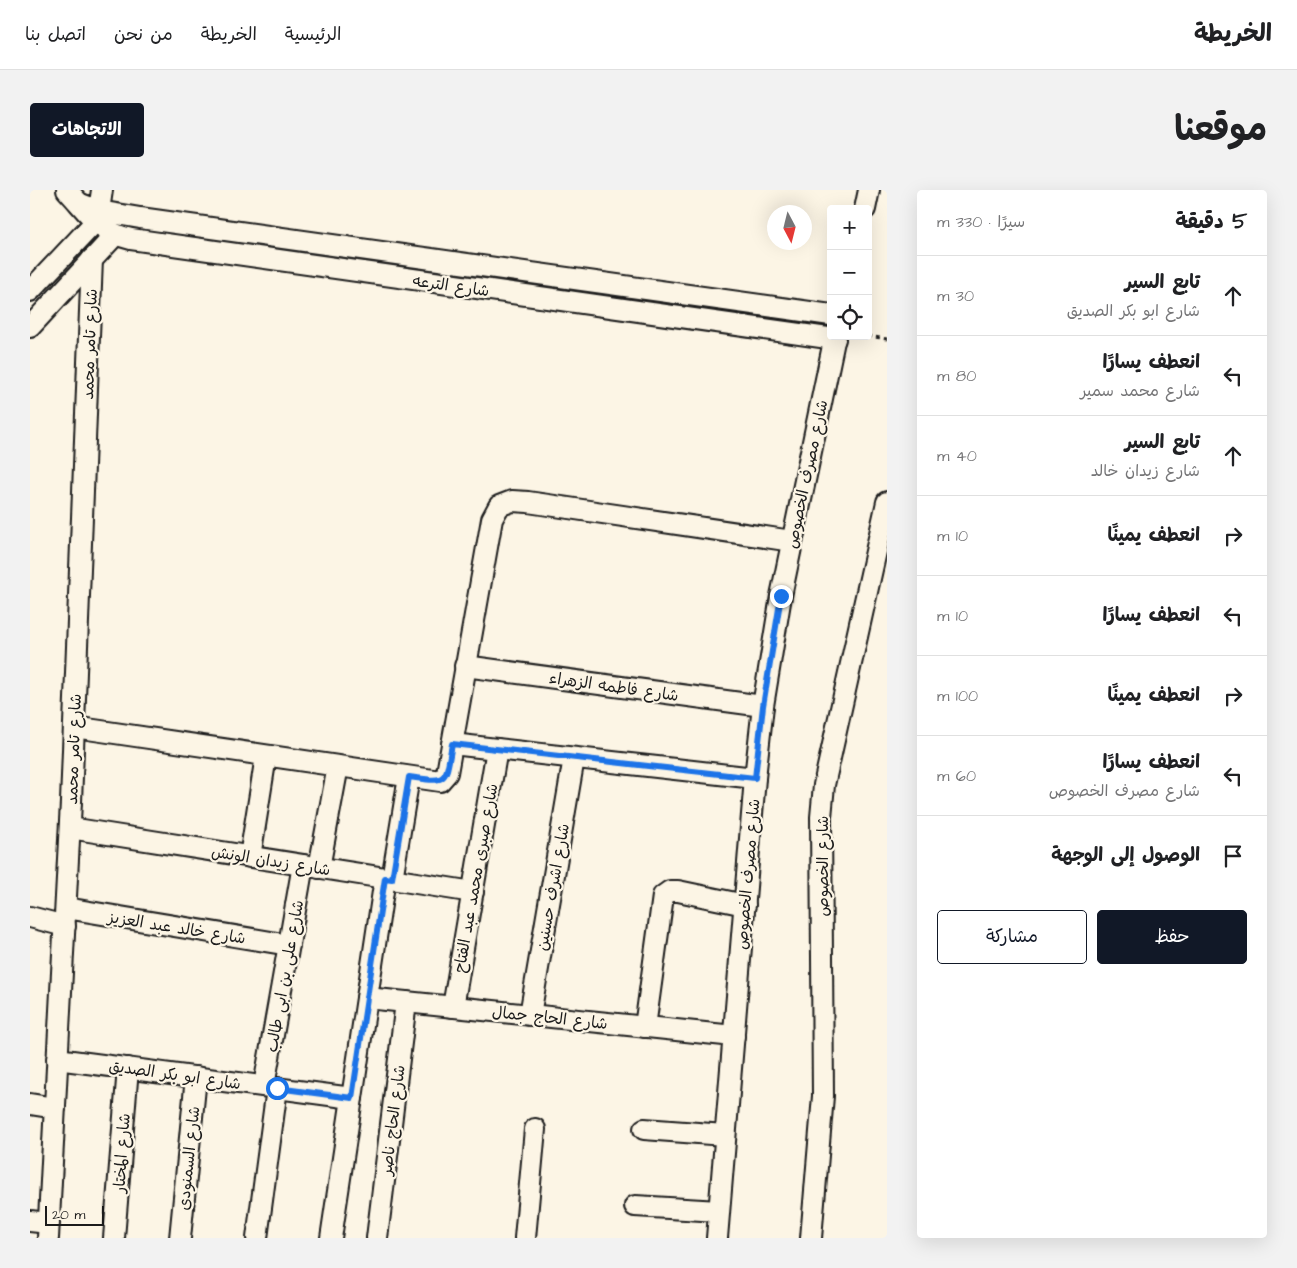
<!DOCTYPE html>
<html lang="ar">
<head>
<meta charset="utf-8">
<style>
	body { margin:0; font-family:"Architects Daughter","Playpen Sans Arabic",sans-serif; background:#f2f2f2; color:#202124; direction:rtl }
	.controls { position:absolute; right:15px; top:15px; display:grid; overflow:hidden; border-radius:5px; box-shadow:0 5px 20px #0002 }
	.controls button { width:45px; height:45px; display:grid; place-items:center; padding:0; border:0; border-bottom:1px solid #e0e0e0; background:#fff; color:#202124; font:25px sans-serif }
	.compass { position:absolute; left:737px; top:15px; width:45px; height:45px; border-radius:50%; background:#fff; box-shadow:0 5px 20px #0002; rotate:173deg }
	.scale { position:absolute; left:15px; bottom:12px; width:59px; box-sizing:border-box; padding-left:5px; border:2px solid #1c1c1c; border-top:0; font-size:14px; line-height:18px; white-space:nowrap; color:#1c1c1c; -webkit-text-stroke:4px #fcf5e5; paint-order:stroke }
	.stop { position:absolute; width:15px; height:15px; margin:-11px; border:4px solid #1a73e8; border-radius:50%; background:#fff }
	.stop.end { background:#1a73e8; border-color:#fff; box-shadow:0 1px 5px #0008 }
	.list { margin:0; padding:0; list-style:none }
	h2 { display:flex; justify-content:space-between; align-items:center; height:65px; margin:0; padding:0 20px; font-size:21px }
	h2 small { font-size:16px; font-weight:400; color:#757577 }
	.list li { display:grid; grid-template-columns:32px 1fr auto; gap:15px; align-items:center; box-sizing:border-box; height:80px; padding:0 20px; border-top:1px solid #e0e0e0 }
	.list b { display:block; font-size:19px; white-space:nowrap }
	.list p { margin:0; font-size:16px; white-space:nowrap; color:#757577 }
	.list em { font-size:16px; font-style:normal; color:#757577 }
	.actions { display:flex; gap:10px; padding:15px 20px }
	.actions a { flex:1; padding:11px 0; border:1px solid #111827; border-radius:5px; text-align:center; font-size:18px; color:#111827 }
	.actions .main { background:#111827; color:#fff }
	.icon { flex:none; width:28px; height:28px; fill:none; stroke:currentColor; stroke-width:2; stroke-linecap:round; stroke-linejoin:round }
	.map { position:relative; flex:none; width:857px; height:1048px; overflow:hidden; direction:ltr; border-radius:5px }
	header { display:flex; align-items:center; gap:30px; box-sizing:border-box; height:70px; padding:0 25px; background:#fff; border-bottom:1px solid #e0e0e0 }
	header strong { font-size:24px }
	nav { display:flex; gap:28px; margin-inline-start:auto; font-size:18px }
	.intro { display:flex; align-items:center; justify-content:space-between; box-sizing:border-box; height:120px; padding:0 30px }
	h1 { margin:0; font-size:35px }
	.button { padding:12px 22px; border-radius:5px; background:#111827; color:#fff; font-size:18px; font-weight:700 }
	main { display:flex; gap:30px; padding:0 30px }
	aside { flex:1; background:#fff; border-radius:5px; box-shadow:0 5px 20px #0002 }
	.map>svg:first-child { display:block }
	.lines { fill:none; stroke-linecap:round; stroke-linejoin:round }
	.minor-casing { stroke:#1c1c1c; stroke-width:24 }
	.path { stroke:#1c1c1c; stroke-width:3; stroke-dasharray:4 4; stroke-linecap:butt }
	.minor { stroke:#fcf5e5; stroke-width:20 }
	.route { stroke:#1a73e8; stroke-width:6 }
	.labels { text-anchor:middle; stroke-width:4.5; stroke-linejoin:round; paint-order:stroke }
	.street-label { font-size:16px; fill:#1c1c1c; stroke:#fcf5e5 }
</style>
</head>
<body>
<header>
<strong>الخريطة</strong>
<nav><a>الرئيسية</a><a>الخريطة</a><a>من نحن</a><a>اتصل بنا</a></nav>
</header>
<div class="intro"><h1>موقعنا</h1><a class="button">الاتجاهات</a></div>
<main>
<aside>
<h2>5 دقيقة<small>سيرًا · 330 m</small></h2>
<ul class="list">
<li><svg class="icon" aria-label="ahead" viewBox="0 0 24 24"><path d="M12 20V5M6 11l6-6 6 6"/></svg><div><b>تابع السير</b><p>شارع ابو بكر الصديق</p></div><em>30 m</em></li>
<li><svg class="icon" aria-label="left" viewBox="0 0 24 24"><path d="M17 20v-9H6M10 6l-5 5 5 5"/></svg><div><b>انعطف يسارًا</b><p>شارع محمد سمير</p></div><em>80 m</em></li>
<li><svg class="icon" aria-label="ahead" viewBox="0 0 24 24"><path d="M12 20V5M6 11l6-6 6 6"/></svg><div><b>تابع السير</b><p>شارع زيدان خالد</p></div><em>40 m</em></li>
<li><svg class="icon" aria-label="right" viewBox="0 0 24 24"><path d="M7 20v-9h11M14 6l5 5-5 5"/></svg><div><b>انعطف يمينًا</b></div><em>10 m</em></li>
<li><svg class="icon" aria-label="left" viewBox="0 0 24 24"><path d="M17 20v-9H6M10 6l-5 5 5 5"/></svg><div><b>انعطف يسارًا</b></div><em>10 m</em></li>
<li><svg class="icon" aria-label="right" viewBox="0 0 24 24"><path d="M7 20v-9h11M14 6l5 5-5 5"/></svg><div><b>انعطف يمينًا</b></div><em>100 m</em></li>
<li><svg class="icon" aria-label="left" viewBox="0 0 24 24"><path d="M17 20v-9H6M10 6l-5 5 5 5"/></svg><div><b>انعطف يسارًا</b><p>شارع مصرف الخصوص</p></div><em>60 m</em></li>
<li><svg class="icon" aria-label="arrive" viewBox="0 0 24 24"><path d="M6 21V4h12l-3 4 3 4H6"/></svg><div><b>الوصول إلى الوجهة</b></div></li>
</ul>
<div class="actions"><a class="main">حفظ</a><a>مشاركة</a></div>
</aside>
<div class="map">
<svg width="857" height="1048" viewBox="0 0 857 1048">
	<rect width="100%" height="100%" fill="#fcf5e5"/>
	<filter id="ink" filterUnits="userSpaceOnUse"><feTurbulence type="fractalNoise" baseFrequency=".02" numOctaves="2"/><feDisplacementMap in="SourceGraphic" scale="10" xChannelSelector="R" yChannelSelector="G"/><feConvolveMatrix kernelMatrix="1 2 1 2 8 2 1 2 1" color-interpolation-filters="sRGB"/></filter>
	<g filter="url(#ink)">
		<g class="lines">
			<g class="minor-casing">
				<g id="minor">
					<path d="M37,0C59,23 67,41 101,49L805,149"/>
					<polyline points="51,14 69,21 110,28 801,125"/>
					<polyline points="835,19 839,0"/>
					<polyline points="69,21 72,0"/>
					<polyline points="0,101 65,32"/>
					<polyline points="0,137 85,45"/>
					<polyline points="435,476 733,516"/>
					<polyline points="44,537 410,591 417,583 462,329 469,316 482,311 498,312 762,351"/>
					<polyline points="422,554 725,588"/>
					<polyline points="40,638 443,702"/>
					<polyline points="220,667 236,566"/>
					<polyline points="289,678 308,576"/>
					<polyline points="362,689 379,587"/>
					<polyline points="36,718 259,755"/>
					<polyline points="0,727 35,736"/>
					<polyline points="337,808 704,846"/>
					<polyline points="423,817 467,559"/>
					<polyline points="500,825 544,568"/>
					<polyline points="615,837 633,706 640,701 648,701 715,715"/>
					<polyline points="27,869 322,908"/>
					<polyline points="234,896 273,675"/>
					<polyline points="0,914 25,918"/>
					<polyline points="614,939 695,945"/>
					<polyline points="605,1016 689,1021"/>
					<polyline points="0,1031 19,1033"/>
					<polyline points="18,1048 41,612 62,69"/>
					<polyline points="84,1048 98,878"/>
					<polyline points="150,1048 166,887"/>
					<polyline points="227,1048 247,898"/>
					<polyline points="301,1048 355,688"/>
					<polyline points="347,1048 376,812"/>
					<polyline points="495,1048 505,939"/>
					<polyline points="687,1048 725,588 733,516 751,406 805,146"/>
					<polyline points="781,1048 793,906 791,627 794,595 857,312"/>
				</g>
			</g>
			<polyline class="path" points="838,146 857,149"/>
			<use href="#minor" class="minor"/>
		</g>
	</g>
	<g class="lines" filter="url(#ink)">
		<path class="route" d="M247,898L322,908L355,688L362,689L379,587C419,593 415,592 422,554L725,588L733,516L751,406"/>
	</g>
	<g class="labels">
		<g class="street-label">
			<text transform="translate(421 95) rotate(8)" y="6">شارع الترعه</text>
			<text transform="translate(59 154) rotate(-88)" y="6">شارع تامر محمد</text>
			<text transform="translate(776 284) rotate(-78)" y="6">شارع مصرف الخصوص</text>
			<text transform="translate(584 496) rotate(8)" y="6">شارع فاطمه الزهراء</text>
			<text transform="translate(43 559) rotate(-88)" y="6">شارع تامر محمد</text>
			<text transform="translate(241 670) rotate(9)" y="6">شارع زيدان الونش</text>
			<text transform="translate(792 676) rotate(-90)" y="6">شارع الخصوص</text>
			<text transform="translate(717 684) rotate(-85)" y="6">شارع مصرف الخصوص</text>
			<text transform="translate(445 688) rotate(-80)" y="6">شارع صبرى محمد عبد الفتاح</text>
			<text transform="translate(522 697) rotate(-80)" y="6">شارع اشرف حسنين</text>
			<text transform="translate(147 737) rotate(9)" y="6">شارع خالد عبد العزيز</text>
			<text transform="translate(254 786) rotate(-80)" y="6">شارع على بن ابى طالب</text>
			<text transform="translate(520 827) rotate(6)" y="6">شارع الحاج جمال</text>
			<text transform="translate(145 884) rotate(8)" y="6">شارع ابو بكر الصديق</text>
			<text transform="translate(362 930) rotate(-83)" y="6">شارع الحاج ناصر</text>
			<text transform="translate(91 963) rotate(-86)" y="6">شارع المختار</text>
			<text transform="translate(158 968) rotate(-84)" y="6">شارع السمنودى</text>
		</g>
	</g>
</svg>
<div class="controls">
<button>+</button>
<button>−</button>
<button><svg class="icon" aria-label="locate" viewBox="0 0 24 24"><circle cx="12" cy="12" r="6"/><path d="M12 2v4M12 18v4M2 12h4M18 12h4"/></svg></button>
</div>
<svg class="compass" viewBox="-18 -18 36 36"><path d="M0-13l5 13h-10z" fill="#e53935"/><path d="M0 13l5-13h-10z" fill="#757577"/></svg>
<div class="scale">20 m</div>
<div class="stop" style="left:247px;top:898px"></div>
<div class="stop end" style="left:751px;top:406px"></div>
</div>
</main>
</body>
</html>
